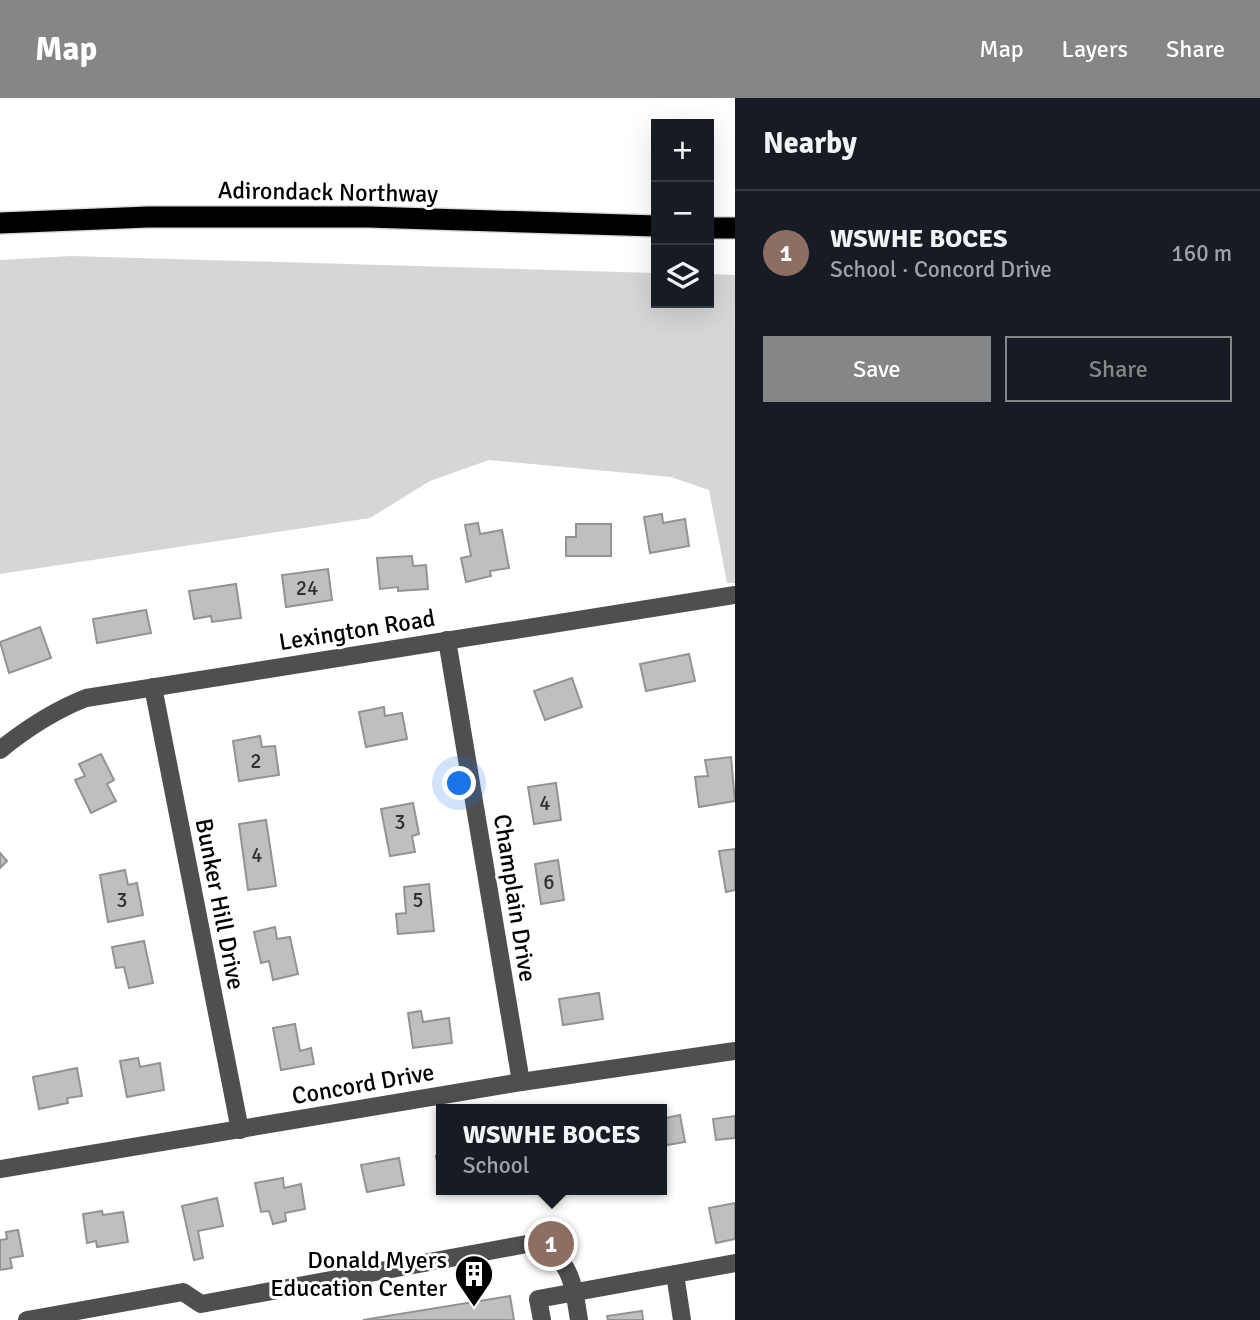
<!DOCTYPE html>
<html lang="en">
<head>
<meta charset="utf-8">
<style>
	body { margin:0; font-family:Signika,sans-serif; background:#242831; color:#f1f3f6 }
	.controls { position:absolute; right:21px; top:21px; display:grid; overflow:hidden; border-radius:0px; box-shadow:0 7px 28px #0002 }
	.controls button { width:63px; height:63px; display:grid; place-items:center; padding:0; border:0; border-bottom:2px solid #363941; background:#171b24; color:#f1f3f6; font:35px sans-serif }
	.you { position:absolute; left:460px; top:686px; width:24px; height:24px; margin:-18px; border:5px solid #fff; border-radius:50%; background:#1a73e8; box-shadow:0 0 0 10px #1a73e833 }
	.badge { display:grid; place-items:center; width:46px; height:46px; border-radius:50%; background:#858687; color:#fff; font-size:23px; font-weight:700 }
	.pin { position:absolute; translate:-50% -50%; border:4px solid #fff; box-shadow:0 2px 7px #0006 }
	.popup { position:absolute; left:436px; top:1006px; width:231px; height:91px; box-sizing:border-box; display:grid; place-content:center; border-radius:0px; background:#171b24; filter:drop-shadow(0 2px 5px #0005); font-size:23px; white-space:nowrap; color:#9ea1a6 }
	.popup b { font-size:26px; color:#f1f3f6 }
	.popup::after { content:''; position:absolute; left:50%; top:100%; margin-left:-14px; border:14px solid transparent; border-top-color:#171b24 }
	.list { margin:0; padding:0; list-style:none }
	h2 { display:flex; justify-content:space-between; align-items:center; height:91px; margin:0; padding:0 28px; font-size:30px }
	h2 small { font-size:23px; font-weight:400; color:#9ea1a6 }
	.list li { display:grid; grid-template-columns:46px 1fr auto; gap:21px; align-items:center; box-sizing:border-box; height:126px; padding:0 28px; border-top:2px solid #363941 }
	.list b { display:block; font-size:26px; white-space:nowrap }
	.list p { margin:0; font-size:23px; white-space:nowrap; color:#9ea1a6 }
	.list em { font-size:23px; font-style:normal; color:#9ea1a6 }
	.actions { display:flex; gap:14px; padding:21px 28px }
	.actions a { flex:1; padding:16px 0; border:2px solid #858687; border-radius:0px; text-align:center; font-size:24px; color:#858687 }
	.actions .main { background:#858687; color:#fff }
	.icon { flex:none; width:38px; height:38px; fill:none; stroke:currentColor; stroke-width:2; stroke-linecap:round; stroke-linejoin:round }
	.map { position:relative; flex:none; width:735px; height:1222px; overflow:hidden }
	header { display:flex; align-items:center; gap:42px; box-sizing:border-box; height:98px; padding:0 35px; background:#858687; color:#fff }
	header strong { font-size:33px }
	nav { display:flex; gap:38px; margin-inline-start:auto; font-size:24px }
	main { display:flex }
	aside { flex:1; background:#171b24 }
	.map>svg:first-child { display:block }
	.green { fill:#d6d6d6 }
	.building { fill:#bfbfbf; stroke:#939393; stroke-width:2 }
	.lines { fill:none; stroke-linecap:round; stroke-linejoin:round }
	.highway-casing { stroke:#dbdbdb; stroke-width:24 }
	.minor { stroke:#4f4f4f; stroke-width:18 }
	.highway { stroke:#000; stroke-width:21 }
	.labels { text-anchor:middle; stroke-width:6; stroke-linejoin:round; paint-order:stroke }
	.number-label { font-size:21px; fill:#303030 }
	.street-label { font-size:24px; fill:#000; stroke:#fff }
	.poi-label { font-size:24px; fill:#000; stroke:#fff; text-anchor:end }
</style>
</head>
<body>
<header>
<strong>Map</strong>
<nav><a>Map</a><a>Layers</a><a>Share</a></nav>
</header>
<main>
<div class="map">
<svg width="735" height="1222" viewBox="0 0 735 1222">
	<rect width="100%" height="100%" fill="#fff"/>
	<polygon class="green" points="71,158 656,175 656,205 709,205 709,176 735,177 735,485 727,485 709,392 671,379 489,362 430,383 370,420 0,476 0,162"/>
	<g class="building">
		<polygon points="662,416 663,425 685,421 689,448 650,455 644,419"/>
		<polygon points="478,425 480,436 502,432 509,470 490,473 491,478 466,484 461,460 471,458 465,427"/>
		<polygon points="576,426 611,426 611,458 566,458 566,439 576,439"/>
		<polygon points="412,458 413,468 426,467 428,491 398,493 398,489 380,491 377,460"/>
		<polygon points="328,471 332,502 286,509 282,477"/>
		<polygon points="236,486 241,520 212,524 211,518 194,521 189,493"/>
		<polygon points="146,512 151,535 97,545 93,521"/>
		<polygon points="40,529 51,560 9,575 0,544"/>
		<polygon points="689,556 695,583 646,593 640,566"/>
		<polygon points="572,580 582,609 545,622 534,593"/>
		<polygon points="384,609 385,618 402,615 407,641 366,649 359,614"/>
		<polygon points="260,638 262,649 275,648 279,677 239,683 233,643"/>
		<polygon points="101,656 114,682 107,686 116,703 91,715 75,682 85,678 79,666"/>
		<polygon points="731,659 735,703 699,709 695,679 708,678 705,662"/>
		<polygon points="556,685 561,722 534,726 528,689"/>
		<polygon points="413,705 419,736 412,738 415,754 390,758 381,711"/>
		<polygon points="266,722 276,788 248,792 239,726"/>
		<polygon points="735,751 735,792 726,794 719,753"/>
		<polygon points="0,755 7,763 0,770"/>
		<polygon points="558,762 564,802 541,806 535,766"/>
		<polygon points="125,772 128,787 137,785 143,817 108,824 100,777"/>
		<polygon points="429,786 434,833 398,836 396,816 406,815 404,789"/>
		<polygon points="275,829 277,841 290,839 298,876 273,882 269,863 261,865 254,834"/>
		<polygon points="144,843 153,885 129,890 124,869 116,870 112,849"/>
		<polygon points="599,895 603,921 563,927 559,901"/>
		<polygon points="421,913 423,924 449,920 452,945 413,950 408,915"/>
		<polygon points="295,926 300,953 311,950 314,966 281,972 273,930"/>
		<polygon points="138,960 140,969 160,965 164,992 127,999 120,963"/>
		<polygon points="77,970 82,998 67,1000 68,1005 39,1011 33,979"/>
		<polygon points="680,1017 685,1044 661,1048 661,1021"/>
		<polygon points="735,1018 735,1040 716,1042 713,1021"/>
		<polygon points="441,1057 441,1084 436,1058"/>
		<polygon points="399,1060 404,1087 367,1094 361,1067"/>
		<polygon points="283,1080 284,1090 301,1086 305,1111 285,1115 286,1123 273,1126 269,1113 261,1114 255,1085"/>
		<polygon points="217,1100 223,1128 198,1133 203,1160 194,1162 182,1108"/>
		<polygon points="735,1105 735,1141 716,1145 709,1110"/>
		<polygon points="102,1113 103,1117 123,1114 128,1144 97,1149 96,1143 87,1145 83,1116"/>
		<polygon points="18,1132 23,1158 10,1160 12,1170 0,1172 0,1142 7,1141 6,1134"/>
		<polygon points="510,1198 514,1222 363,1222"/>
		<polygon points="642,1213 643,1222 608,1222 607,1218"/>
	</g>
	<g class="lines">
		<g class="highway-casing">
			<g id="highway">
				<polyline points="0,125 148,119 368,119 656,128"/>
				<polyline points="709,130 735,130"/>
			</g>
		</g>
		<g class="minor">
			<polyline points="447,542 521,984"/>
			<polyline points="153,589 240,1032"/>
			<path d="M0,652C27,630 53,613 86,600L735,497"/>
			<polyline points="0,1071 521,984 735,953"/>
			<polyline points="675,1176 735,1165"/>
			<path d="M27,1222L183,1194L201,1206L527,1146C571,1154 573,1185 579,1222"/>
			<polyline points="542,1222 538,1201 675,1176 682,1222"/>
		</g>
		<use href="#highway" class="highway"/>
	</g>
	<defs>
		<g id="building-pin" transform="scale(2.0125)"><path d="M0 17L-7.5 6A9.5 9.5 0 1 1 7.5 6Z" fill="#000" stroke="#fff"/><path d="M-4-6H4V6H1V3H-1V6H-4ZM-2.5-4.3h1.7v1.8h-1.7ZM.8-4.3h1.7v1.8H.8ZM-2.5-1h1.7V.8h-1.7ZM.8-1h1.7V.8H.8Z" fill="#fff"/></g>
	</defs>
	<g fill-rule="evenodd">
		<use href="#building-pin" x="474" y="1176"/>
	</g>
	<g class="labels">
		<g class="number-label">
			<text x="307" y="497">24</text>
			<text x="256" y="670">2</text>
			<text x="545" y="712">4</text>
			<text x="400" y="731">3</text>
			<text x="257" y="764">4</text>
			<text x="549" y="791">6</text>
			<text x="122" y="809">3</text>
			<text x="418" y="809">5</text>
		</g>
		<g class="street-label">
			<text transform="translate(328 94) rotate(1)" y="8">Adirondack Northway</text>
			<text transform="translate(357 532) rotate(-9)" y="8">Lexington Road</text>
			<text transform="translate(515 800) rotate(81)" y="8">Champlain Drive</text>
			<text transform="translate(220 806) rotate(79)" y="8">Bunker Hill Drive</text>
			<text transform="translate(363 986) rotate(-10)" y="8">Concord Drive</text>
		</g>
		<g class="poi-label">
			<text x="447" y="1170">Donald Myers<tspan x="447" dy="28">Education Center</tspan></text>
		</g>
	</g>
</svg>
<div class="controls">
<button>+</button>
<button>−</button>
<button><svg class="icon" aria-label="layers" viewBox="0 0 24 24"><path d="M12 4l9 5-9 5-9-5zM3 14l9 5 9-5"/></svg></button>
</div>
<div class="you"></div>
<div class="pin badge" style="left:551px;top:1146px;background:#8d6e63">1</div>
<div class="popup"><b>WSWHE BOCES</b>School</div>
</div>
<aside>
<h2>Nearby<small></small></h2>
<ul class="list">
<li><span class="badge" style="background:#8d6e63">1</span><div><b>WSWHE BOCES</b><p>School · Concord Drive</p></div><em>160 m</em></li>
</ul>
<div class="actions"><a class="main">Save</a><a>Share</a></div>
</aside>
</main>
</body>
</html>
